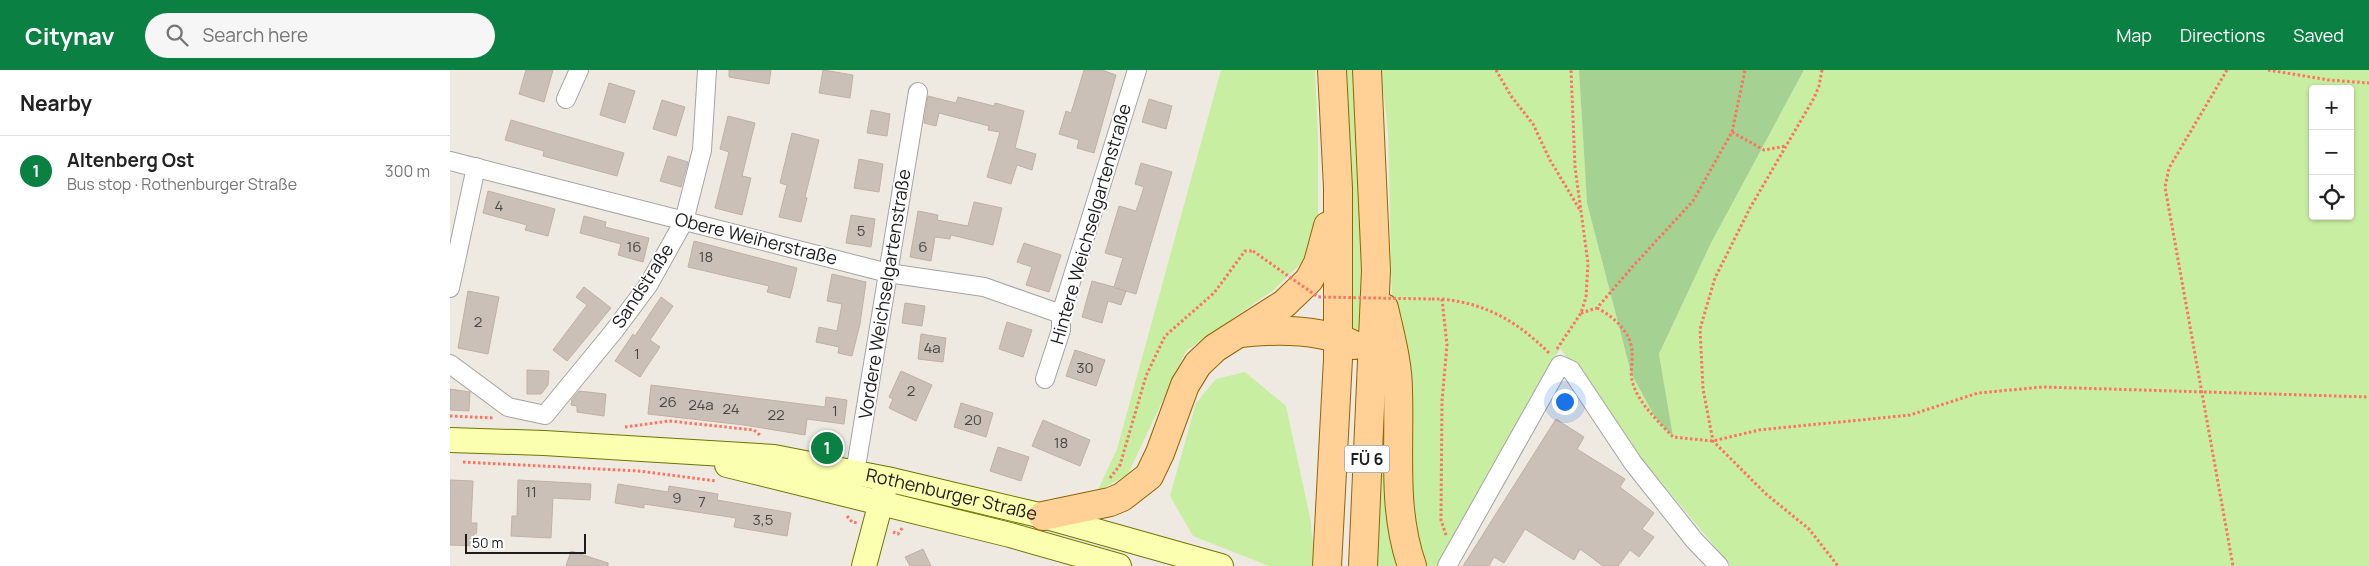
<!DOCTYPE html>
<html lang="en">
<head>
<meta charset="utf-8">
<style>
	body { margin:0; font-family:Manrope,sans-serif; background:#f6f6f6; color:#222 }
	.controls { position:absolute; right:15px; top:15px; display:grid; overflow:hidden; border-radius:5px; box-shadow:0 1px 4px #0004 }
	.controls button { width:45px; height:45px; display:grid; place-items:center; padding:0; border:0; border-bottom:1px solid #e0e0e0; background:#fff; color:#222; font:25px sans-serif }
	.scale { position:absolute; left:15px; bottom:12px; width:121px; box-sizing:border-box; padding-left:5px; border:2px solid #1d1d1d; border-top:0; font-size:14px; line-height:18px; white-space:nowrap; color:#1d1d1d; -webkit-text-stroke:4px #fff; paint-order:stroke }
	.you { position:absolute; left:1114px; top:331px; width:18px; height:18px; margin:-12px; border:4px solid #fff; border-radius:50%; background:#1a73e8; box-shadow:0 0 0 8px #1a73e833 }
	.badge { display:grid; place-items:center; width:32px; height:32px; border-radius:50%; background:#0b8043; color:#fff; font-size:16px; font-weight:700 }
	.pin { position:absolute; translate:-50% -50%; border:2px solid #fff; box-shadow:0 1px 5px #0006 }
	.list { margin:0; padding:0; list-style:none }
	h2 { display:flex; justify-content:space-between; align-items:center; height:65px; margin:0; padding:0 20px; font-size:21px }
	h2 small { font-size:16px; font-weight:400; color:#767676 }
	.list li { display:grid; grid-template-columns:32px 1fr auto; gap:15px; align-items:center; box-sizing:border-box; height:70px; padding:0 20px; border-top:1px solid #e0e0e0 }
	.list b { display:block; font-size:19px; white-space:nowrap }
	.list p { margin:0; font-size:16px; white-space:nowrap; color:#767676 }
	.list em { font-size:16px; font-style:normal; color:#767676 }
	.icon { flex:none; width:28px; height:28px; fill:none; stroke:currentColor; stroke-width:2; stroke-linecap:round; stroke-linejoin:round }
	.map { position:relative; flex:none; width:1919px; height:496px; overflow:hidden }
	header { display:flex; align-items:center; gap:30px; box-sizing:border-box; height:70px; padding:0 25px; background:#0b8043; color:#fff }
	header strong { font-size:24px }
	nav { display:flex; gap:28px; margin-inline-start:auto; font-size:18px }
	.search { width:350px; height:45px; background:#f6f6f6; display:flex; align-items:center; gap:12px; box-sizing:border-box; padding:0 18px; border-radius:28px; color:#767676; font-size:19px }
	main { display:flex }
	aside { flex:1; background:#fff }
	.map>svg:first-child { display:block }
	.grass { fill:#c8eea2; fill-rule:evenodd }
	.forest { fill:#a5d292 }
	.building { fill:#cbc0b7; stroke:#c2b0a2 }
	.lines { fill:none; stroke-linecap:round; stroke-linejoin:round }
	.street-casing { stroke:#a4a4a4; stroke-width:20 }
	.secondary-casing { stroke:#6b7700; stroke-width:26 }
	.primary-casing { stroke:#956300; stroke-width:30 }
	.path { stroke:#ff7162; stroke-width:3; stroke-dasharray:2.5 2.5; stroke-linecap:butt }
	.street { stroke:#fff; stroke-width:18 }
	.secondary { stroke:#fbffb0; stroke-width:24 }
	.primary { stroke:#ffd196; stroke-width:28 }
	.path-bridge { stroke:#ff7162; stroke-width:3; stroke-dasharray:2.5 2.5; stroke-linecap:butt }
	.labels { text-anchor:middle; stroke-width:4; stroke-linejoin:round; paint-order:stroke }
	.number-label { font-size:15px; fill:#484644 }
	.shield { fill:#fff; stroke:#616161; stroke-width:1 }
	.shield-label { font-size:16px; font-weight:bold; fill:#1d1d1d }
	.street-label { font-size:18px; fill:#1d1d1d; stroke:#fff }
</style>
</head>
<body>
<header>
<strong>Citynav</strong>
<div class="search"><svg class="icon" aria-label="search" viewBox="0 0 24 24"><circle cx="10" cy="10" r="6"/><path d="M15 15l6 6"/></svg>Search here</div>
<nav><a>Map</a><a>Directions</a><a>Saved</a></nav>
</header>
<main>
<aside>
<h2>Nearby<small></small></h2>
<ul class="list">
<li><span class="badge">1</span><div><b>Altenberg Ost</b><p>Bus stop · Rothenburger Straße</p></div><em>300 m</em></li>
</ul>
</aside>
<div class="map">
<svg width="1919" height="496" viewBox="0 0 1919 496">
	<rect width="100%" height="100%" fill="#efeae1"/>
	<g class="grass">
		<polygon points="771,0 865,0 868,68 868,145 861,183 825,219 736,281 678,404 647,422 667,379"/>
		<polygon points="894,0 907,0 910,58 913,263 900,266"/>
		<path d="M931,0H1129L1137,133L1181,303L1222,366L1209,284L1261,173L1354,0H1919V496H1281L1174,368L1110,278L989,496H968L942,232L938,63ZM1863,19H1900V146H1863Z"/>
		<polygon points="934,291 955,496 925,496"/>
		<path d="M795,302L836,336L861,452C861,467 866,480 863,496H819L743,466L720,426L746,333L766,309Z"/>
	</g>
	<polygon class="forest" points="1129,0 1354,0 1261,173 1209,284 1223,367 1205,347 1181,303 1137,133"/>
	<g class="building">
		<polygon points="76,0 103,0 94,32 69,24"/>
		<polygon points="279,0 321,0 319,14 279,7"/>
		<polygon points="373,0 403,5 400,28 369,23"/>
		<polygon points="634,0 652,0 666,5 644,83 627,78 629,70 609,64 616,41 621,43"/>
		<polygon points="159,13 185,21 175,53 150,45"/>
		<polygon points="478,26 506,33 508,27 544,36 545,33 574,41 565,78 586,84 582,100 567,95 561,114 537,107 550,62 538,60 539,56 489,43 486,56 474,53"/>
		<polygon points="699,29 722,36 716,59 692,52"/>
		<polygon points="212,30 235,37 226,66 203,59"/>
		<polygon points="421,40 440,44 437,66 417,63"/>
		<polygon points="278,46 305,53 292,106 301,108 292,145 265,138 279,82 270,79"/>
		<polygon points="61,50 174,83 167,106 93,86 94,81 55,70"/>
		<polygon points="342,63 369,70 355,127 357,128 351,152 329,147 337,115 330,113"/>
		<polygon points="218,86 238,92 231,117 210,111"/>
		<polygon points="409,89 433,94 429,122 404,118"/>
		<polygon points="691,93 722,102 686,224 665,218 676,221 671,235 658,231 652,253 632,247 642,211 664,217 673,188 655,183 669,136 686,141 694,117 685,114"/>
		<polygon points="38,121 105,139 98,166 75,160 77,155 33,143"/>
		<polygon points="524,132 552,138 543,175 501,165 500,169 485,167 481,191 460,187 468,141 488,145 487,150 518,156"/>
		<polygon points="401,145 425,149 421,177 396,173"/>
		<polygon points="134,146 156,152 155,157 199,168 193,192 168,185 171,174 130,163"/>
		<polygon points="244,171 347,198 340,228 317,222 319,216 238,197"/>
		<polygon points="574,173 611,185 599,222 576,215 582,197 567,192"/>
		<polygon points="382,204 416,212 410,254 402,286 388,283 389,277 366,272 369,257 387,261 392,234 377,231"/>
		<polygon points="134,217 161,238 117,291 103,280 137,235 126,227"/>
		<polygon points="18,221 49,227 38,284 8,278"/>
		<polygon points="211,227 223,236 200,270 210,277 190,307 165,291 183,264 185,266"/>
		<polygon points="455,233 475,236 472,256 452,253"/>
		<polygon points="557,252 582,260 573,287 549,279"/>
		<polygon points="471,264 496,268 493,292 468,289"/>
		<polygon points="625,280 655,290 646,316 616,306"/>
		<polygon points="77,300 99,301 98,315 91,324 77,324"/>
		<polygon points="451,301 482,315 466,351 439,338 443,329 439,327"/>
		<polygon points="201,315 375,337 376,327 397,330 394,354 357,349 355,365 294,355 198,344"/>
		<polygon points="0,319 20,322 19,341 0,340"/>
		<polygon points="129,321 156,324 154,346 127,342 127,336 121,335 122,329"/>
		<polygon points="511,333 543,343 536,367 504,357"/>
		<polygon points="1106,349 1134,367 1127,379 1175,409 1170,417 1204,443 1192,459 1204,467 1189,487 1180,480 1168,496 1153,496 1130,479 1124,490 1075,459 1054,493 1044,487 1039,496 1013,496"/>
		<polygon points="593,350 640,370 630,396 582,376"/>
		<polygon points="548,377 579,387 571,411 540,401"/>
		<polygon points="0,410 23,411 21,453 27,453 26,476 0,475"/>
		<polygon points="68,410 141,414 140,430 103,428 101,468 61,466 62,446 67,446"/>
		<polygon points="168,414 218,422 219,416 268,424 267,430 341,443 337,466 284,457 286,448 194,434 194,438 165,433"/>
		<polygon points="473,479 481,496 460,496 455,487"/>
		<polygon points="121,481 158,493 158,496 116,496"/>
	</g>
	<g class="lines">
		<g class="street-casing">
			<g id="street">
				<polyline points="116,29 129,0"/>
				<polyline points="0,91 438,203 534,217 611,244"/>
				<polyline points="0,218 26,97"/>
				<polyline points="0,294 58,337 95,345 164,261 199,214 234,151 252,80 257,0"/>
				<polyline points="595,309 611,260 611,244 687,0"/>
				<polyline points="403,415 468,22"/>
				<polyline points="997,496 1110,295 1121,300 1183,393 1244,470 1269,496"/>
			</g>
		</g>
		<g class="secondary-casing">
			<g id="secondary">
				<path id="s1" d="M0,370L94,373L324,387L437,409L593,446L771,496"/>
				<polyline points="277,395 560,465 669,496"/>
				<polyline points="414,496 435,417"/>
			</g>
		</g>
		<g class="primary-casing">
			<g id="primary">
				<path d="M934,238C940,265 948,293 948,321C950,380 942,439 962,496"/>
				<path d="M790,263C827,259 871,259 904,275"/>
				<polyline points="593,446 660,432 672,427 699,406 710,383 735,315 748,294 765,278 834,234 859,210 868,193 878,156"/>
				<polyline points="877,496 888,289 888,118 882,0"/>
				<polyline points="913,496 926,200 917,0"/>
			</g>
		</g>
		<g class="path">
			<polyline points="1046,0 1061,26 1083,54 1100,90 1130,140"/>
			<polyline points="1372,0 1369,16 1364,28 1300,138 1265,208 1250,259 1253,319 1263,371 1316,424 1359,459 1388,496"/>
			<polyline points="1777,0 1719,98 1715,117 1783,496"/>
			<polyline points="1818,0 1879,10 1919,13"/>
			<polyline points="1282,62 1314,80 1336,76"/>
			<polyline points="982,229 992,229 997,275 992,331 991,450 996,465"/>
			<path d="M992,229C1038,234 1068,252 1100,284"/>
			<path d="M1147,238C1163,246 1182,263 1182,282C1183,291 1180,302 1182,310C1187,332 1208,351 1223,367L1263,371L1309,360L1460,345L1528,323L1593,317L1919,327"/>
			<polyline points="1131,243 1147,238 1184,195 1243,131 1282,62 1295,0"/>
			<polyline points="1107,279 1131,243 1136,227 1138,193 1125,97 1121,0"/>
			<polyline points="0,346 44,348"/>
			<polyline points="175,357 219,351 304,360 311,366"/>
			<polyline points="13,392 189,401 266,411"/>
			<polyline points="660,408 670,395 696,306 715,266 764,223 795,181 803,181"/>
			<polyline points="397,446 402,452 408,453"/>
			<polyline points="443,462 448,464 453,457"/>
		</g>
		<use href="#street" class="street"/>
		<use href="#secondary" class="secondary"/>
		<use href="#primary" class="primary"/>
		<polyline class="path-bridge" points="803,181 868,227 982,229"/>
	</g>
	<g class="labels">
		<g class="number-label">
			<text x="49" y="141">4</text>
			<text x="411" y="166">5</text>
			<text x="184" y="182">16</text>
			<text x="473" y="182">6</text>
			<text x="256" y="192">18</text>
			<text x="28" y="257">2</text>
			<text x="482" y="283">4a</text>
			<text x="187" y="289">1</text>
			<text x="635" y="303">30</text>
			<text x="461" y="326">2</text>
			<text x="218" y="337">26</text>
			<text x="251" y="340">24a</text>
			<text x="281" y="344">24</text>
			<text x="385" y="346">1</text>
			<text x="326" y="350">22</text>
			<text x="523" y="355">20</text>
			<text x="611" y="378">18</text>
			<text x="81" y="427">11</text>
			<text x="227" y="433">9</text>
			<text x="252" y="437">7</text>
			<text x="313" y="455">3,5</text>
		</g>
		<rect class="shield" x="894.5" y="375.5" width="45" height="27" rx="4"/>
		<g class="shield-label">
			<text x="917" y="395">FÜ 6</text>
		</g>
		<g class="street-label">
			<text transform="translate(641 154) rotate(-74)" y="6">Hintere Weichselgartenstraße</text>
			<text transform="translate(306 169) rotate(14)" y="6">Obere Weiherstraße</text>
			<text transform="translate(193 216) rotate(-57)" y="6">Sandstraße</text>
			<text transform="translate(435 224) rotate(-81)" y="6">Vordere Weichselgartenstraße</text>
			<text dy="6" stroke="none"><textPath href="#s1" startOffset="506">Rothenburger Straße</textPath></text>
		</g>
	</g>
</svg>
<div class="controls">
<button>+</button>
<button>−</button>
<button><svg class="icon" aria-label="locate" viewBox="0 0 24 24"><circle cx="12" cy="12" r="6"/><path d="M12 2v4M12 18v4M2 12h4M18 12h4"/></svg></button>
</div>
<div class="scale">50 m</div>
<div class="you"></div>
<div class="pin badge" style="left:377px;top:378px">1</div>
</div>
</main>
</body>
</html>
